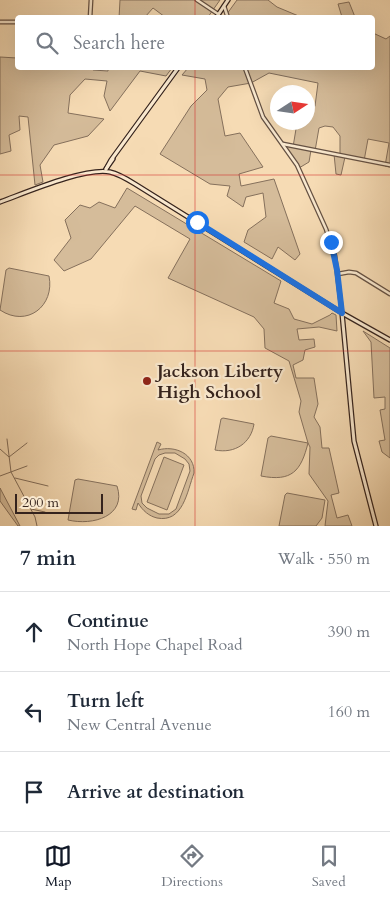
<!DOCTYPE html>
<html lang="en">
<head>
<meta charset="utf-8">
<style>
	body { margin:0; font-family:Cardo,serif; background:#f6f6f7; color:#1f2937 }
	.compass { position:absolute; left:270px; top:85px; width:45px; height:45px; border-radius:50%; background:#fff; box-shadow:0 5px 20px #0002; rotate:78deg }
	.scale { position:absolute; left:15px; bottom:12px; width:88px; box-sizing:border-box; padding-left:5px; border:2px solid #35231d; border-top:0; font-size:14px; line-height:18px; white-space:nowrap; color:#35231d; -webkit-text-stroke:4px #f9e8ce; paint-order:stroke }
	.stop { position:absolute; width:15px; height:15px; margin:-11px; border:4px solid #1a73e8; border-radius:50%; background:#fff }
	.stop.end { background:#1a73e8; border-color:#fff; box-shadow:0 1px 5px #0008 }
	.list { margin:0; padding:0; list-style:none }
	h2 { display:flex; justify-content:space-between; align-items:center; height:65px; margin:0; padding:0 20px; font-size:21px }
	h2 small { font-size:16px; font-weight:400; color:#747a83 }
	.list li { display:grid; grid-template-columns:32px 1fr auto; gap:15px; align-items:center; box-sizing:border-box; height:80px; padding:0 20px; border-top:1px solid #e0e1e3 }
	.list b { display:block; font-size:19px; white-space:nowrap }
	.list p { margin:0; font-size:16px; white-space:nowrap; color:#747a83 }
	.list em { font-size:16px; font-style:normal; color:#747a83 }
	.icon { flex:none; width:28px; height:28px; fill:none; stroke:currentColor; stroke-width:2; stroke-linecap:round; stroke-linejoin:round }
	.map { position:relative; flex:none; width:390px; height:526px; overflow:hidden }
	.search { position:absolute; background:#fff; box-shadow:0 5px 20px #0002; left:15px; right:15px; top:15px; height:55px; display:flex; align-items:center; gap:12px; box-sizing:border-box; padding:0 18px; border-radius:5px; color:#747a83; font-size:19px }
	.sheet { height:305px; background:#fff }
	nav { display:flex; justify-content:space-around; align-items:center; box-sizing:border-box; height:70px; border-top:1px solid #e0e1e3; background:#fff; font-size:14px; color:#747a83 }
	nav a { display:grid; justify-items:center; gap:2px }
	nav .on { color:#111827 }
	.map>svg:first-child { display:block }
	.green { fill:#d5bc9a; stroke:#85705c; fill-rule:evenodd }
	.lines { fill:none; stroke-linecap:round; stroke-linejoin:round }
	.stream { stroke:#816c59; stroke-width:1 }
	.street-casing { stroke:#655143; stroke-width:5 }
	.secondary-casing { stroke:#35231d; stroke-width:5.5 }
	.street { stroke:#f9e8ce; stroke-width:2.5 }
	.secondary { stroke:#f9e8ce; stroke-width:3 }
	.route { stroke:#1a73e8; stroke-width:6 }
	.grid { fill:none; stroke:#d62828; stroke-width:1; stroke-opacity:0.55 }
	.poi-dot { fill:#8f2418; stroke:#f9e8ce; stroke-width:2 }
	.labels { text-anchor:middle; stroke-width:4.5; stroke-linejoin:round; paint-order:stroke }
	.poi-label { font-size:18px; font-weight:bold; fill:#35231d; stroke:#f9e8ce; text-anchor:start }
</style>
</head>
<body>
<div class="map">
<svg width="390" height="526" viewBox="0 0 390 526">
	<rect width="100%" height="100%" fill="#f6dbb4"/>
	<filter id="stains"><feTurbulence type="fractalNoise" baseFrequency=".004" numOctaves="4"/><feColorMatrix values="0 0 0 0 .2 0 0 0 0 .09 0 0 0 0 .02 0 0 0 .5 -.17"/></filter>
	<radialGradient id="worn" r=".72"><stop offset=".6" stop-color="#630" stop-opacity="0"/><stop offset="1" stop-color="#630" stop-opacity=".3"/></radialGradient>
	<g class="green">
		<polygon points="120,0 220,0 208,17 165,17 153,8 145,17 119,18"/>
		<polygon points="237,0 268,0 277,7 301,17 224,18"/>
		<polygon points="349,2 355,17 342,17 338,4"/>
		<polygon points="373,33 386,39 390,36 390,167 385,166 389,143 368,139 364,161 345,157 341,175 336,174 334,154 340,155 340,136 333,127 325,126 319,128 315,151 311,150 309,162 299,168 283,145 293,147 297,123 308,122 308,116 315,106 318,83 269,73 251,83 228,87 218,99 225,136 240,133 263,167 239,174 241,186 274,179 300,254 295,260 278,247 272,259 244,242 248,230 266,217 263,193 246,197 243,207 227,196 230,186 210,184 160,154 191,106 207,90 205,79 182,75 188,68 372,68"/>
		<polygon points="0,57 17,58 18,68 93,68 93,70 108,71 108,68 172,68 166,76 140,71 110,111 104,96 107,81 85,79 70,95 68,113 104,119 88,136 54,145 40,165 43,182 35,185 28,117 19,116 20,130 9,135 11,151 0,154"/>
		<path d="M127,188L281,281L274,303L289,309L294,319L312,324L330,315L332,313L336,315L337,331L319,327L297,329L299,340L314,339L315,347L305,350L303,360L293,365L296,378H314L318,404L314,417L320,427L322,448H329L339,493L331,495L337,518L348,515L352,526H325L328,501L309,474L310,447L308,443C301,471 292,482 261,476L268,438L271,436L308,443L299,412L301,401L289,361L265,348L264,329L254,317L168,278L190,239L135,206L91,259L64,271L54,260L71,238L65,220L80,205L90,208L99,202L115,208Z"/>
		<path d="M9,268L49,276C55,306 27,328 0,310L6,270Z"/>
		<polygon points="363,331 390,348 390,458 382,452 379,441 385,440 380,410 385,409 385,397 374,398 371,342"/>
		<path d="M223,418L254,424C251,443 235,454 215,450L221,419Z"/>
		<path d="M157,442L161,444L158,450C175,445 195,454 194,473C187,492 183,523 157,518C149,516 143,511 138,503L136,510L132,509ZM165,453H175L185,459L189,464L190,471L176,509L169,514H159L147,508L142,503L141,496L155,459L159,455Z"/>
		<polygon points="164,457 184,465 167,510 147,502"/>
		<path d="M78,479L117,486C127,516 93,526 68,520L75,480Z"/>
		<polygon points="0,488 20,526 18,526 0,501"/>
		<polygon points="287,493 325,500 322,518 316,526 279,526 285,495"/>
	</g>
	<g class="lines">
		<g class="stream">
			<polyline points="7,439 11,472 35,517 37,526"/>
			<polyline points="0,449 9,457 27,443"/>
			<polyline points="0,476 27,466"/>
			<polyline points="15,478 48,486"/>
			<polyline points="31,509 45,512"/>
		</g>
		<g class="street-casing">
			<g id="street">
				<polyline points="197,0 218,14"/>
				<polyline points="224,6 228,18"/>
				<polyline points="90,18 91,0"/>
				<polyline points="0,22 18,22"/>
				<polyline points="245,68 263,117 297,165 326,229 335,256 342,313"/>
				<polyline points="283,144 390,165"/>
				<polyline points="338,274 349,272 356,273 390,294"/>
			</g>
		</g>
		<g class="secondary-casing">
			<g id="secondary">
				<polyline points="216,18 228,0"/>
				<polyline points="106,169 111,160 178,68"/>
				<polyline points="106,169 113,159"/>
				<path d="M0,202C25,193 85,167 110,172C119,174 127,179 135,184L342,313L390,340"/>
				<polyline points="342,313 354,441 376,526"/>
			</g>
		</g>
		<use href="#street" class="street"/>
		<use href="#secondary" class="secondary"/>
	</g>
	<g class="lines">
		<polyline class="route" points="197,222 342,313 337,270 331,242"/>
	</g>
	<path class="grid" d="M195,0V18M195,68V526M0,175H390M0,351H390"/>
	<circle class="poi-dot" cx="147" cy="381" r="5"/>
	<g class="labels">
		<g class="poi-label">
			<text x="157" y="377">Jackson Liberty<tspan x="157" dy="21">High School</tspan></text>
		</g>
	</g>
	<rect width="100%" height="100%" filter="url(#stains)"/>
	<rect width="100%" height="100%" fill="url(#worn)"/>
</svg>
<svg class="compass" viewBox="-18 -18 36 36"><path d="M0-13l5 13h-10z" fill="#e53935"/><path d="M0 13l5-13h-10z" fill="#747a83"/></svg>
<div class="scale">200 m</div>
<div class="stop" style="left:197px;top:222px"></div>
<div class="stop end" style="left:331px;top:242px"></div>
<div class="search"><svg class="icon" aria-label="search" viewBox="0 0 24 24"><circle cx="10" cy="10" r="6"/><path d="M15 15l6 6"/></svg>Search here</div>
</div>
<section class="sheet">
<h2>7 min<small>Walk · 550 m</small></h2>
<ul class="list">
<li><svg class="icon" aria-label="ahead" viewBox="0 0 24 24"><path d="M12 20V5M6 11l6-6 6 6"/></svg><div><b>Continue</b><p>North Hope Chapel Road</p></div><em>390 m</em></li>
<li><svg class="icon" aria-label="left" viewBox="0 0 24 24"><path d="M17 20v-9H6M10 6l-5 5 5 5"/></svg><div><b>Turn left</b><p>New Central Avenue</p></div><em>160 m</em></li>
<li><svg class="icon" aria-label="arrive" viewBox="0 0 24 24"><path d="M6 21V4h12l-3 4 3 4H6"/></svg><div><b>Arrive at destination</b></div></li>
</ul>
</section>
<nav>
<a class="on"><svg class="icon" aria-label="map" viewBox="0 0 24 24"><path d="M3 6l6-2 6 2 6-2v14l-6 2-6-2-6 2zM9 4v14M15 6v14"/></svg>Map</a>
<a><svg class="icon" aria-label="directions" viewBox="0 0 24 24"><path d="M12 3l9 9-9 9-9-9zM9 14v-3h6M13 9l2 2-2 2"/></svg>Directions</a>
<a><svg class="icon" aria-label="saved" viewBox="0 0 24 24"><path d="M7 4h10v16l-5-4-5 4z"/></svg>Saved</a>
</nav>
</body>
</html>
